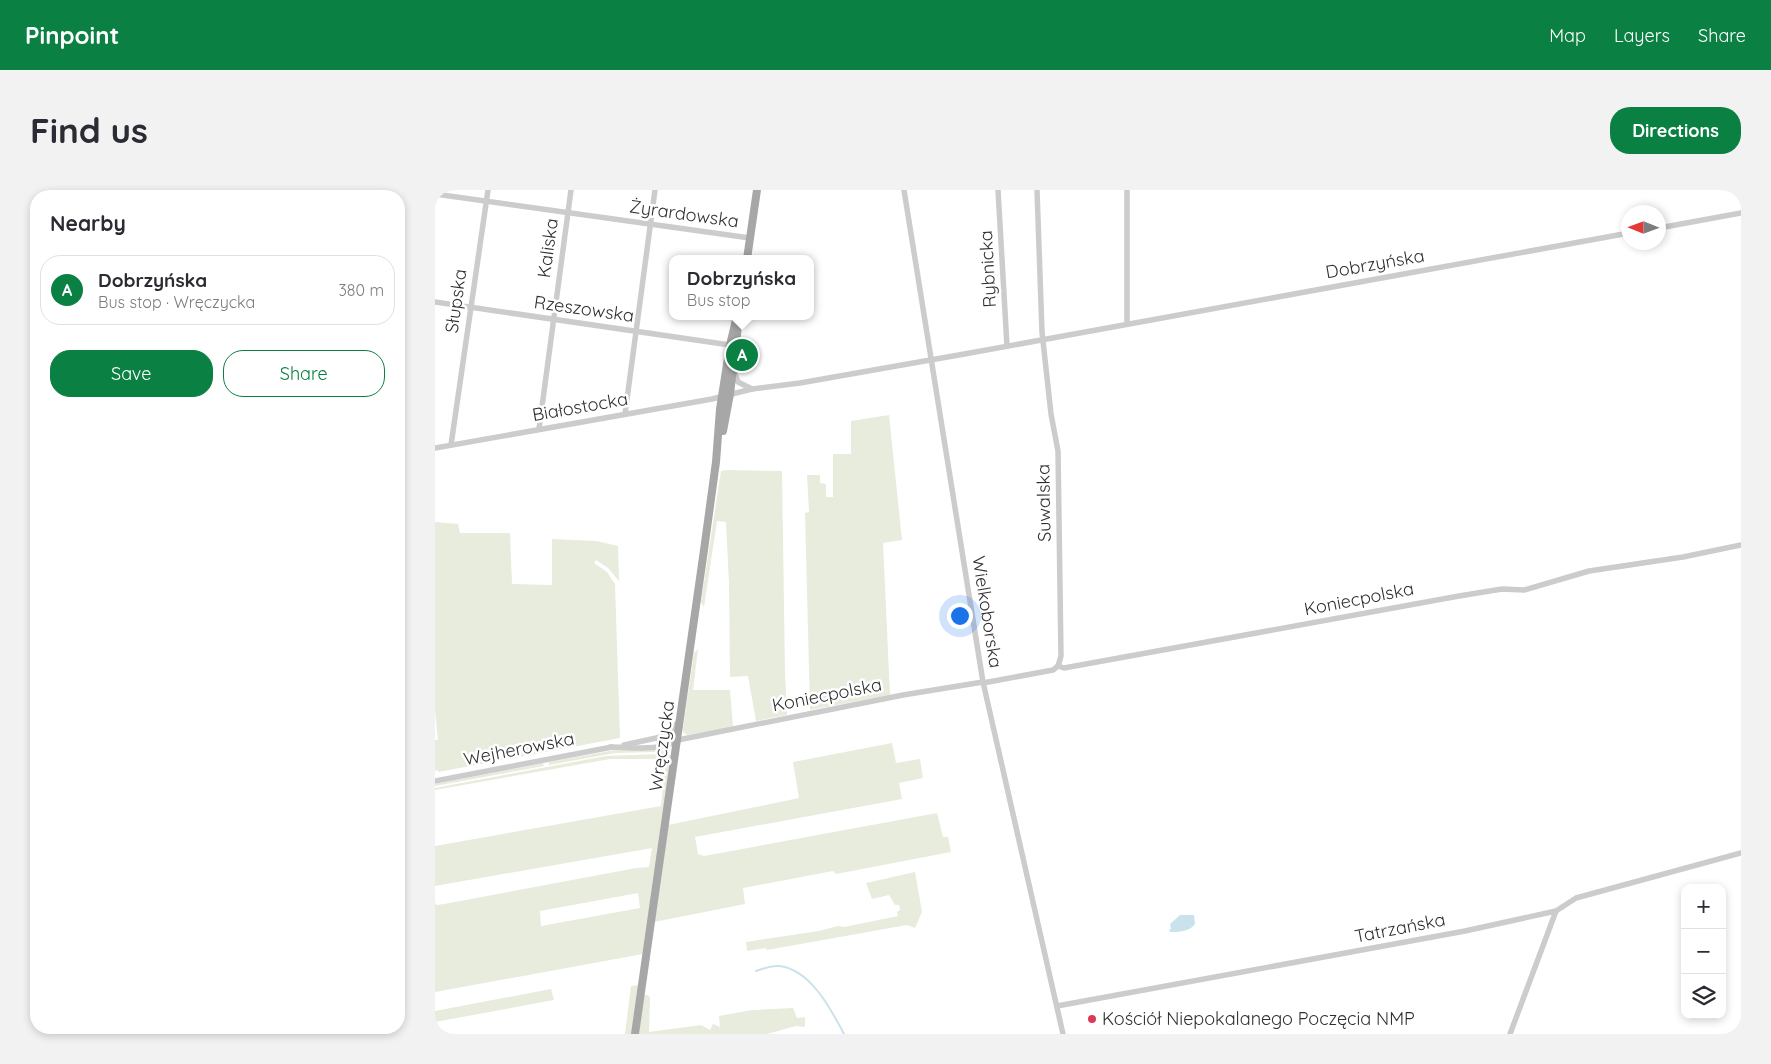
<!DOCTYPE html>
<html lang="en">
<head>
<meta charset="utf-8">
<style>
	body { margin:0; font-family:Quicksand,sans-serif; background:#f2f2f3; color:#2b2b33 }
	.controls { position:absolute; right:15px; bottom:15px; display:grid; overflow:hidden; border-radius:10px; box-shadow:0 2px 8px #0003 }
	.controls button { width:45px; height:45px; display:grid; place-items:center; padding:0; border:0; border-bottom:1px solid #e1e1e2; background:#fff; color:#2b2b33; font:25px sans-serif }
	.compass { position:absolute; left:1186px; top:15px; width:45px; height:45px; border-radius:50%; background:#fff; box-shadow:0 2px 8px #0003; rotate:271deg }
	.you { position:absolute; left:524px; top:425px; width:18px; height:18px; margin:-12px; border:4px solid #fff; border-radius:50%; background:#1a73e8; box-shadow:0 0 0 8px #1a73e833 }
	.badge { display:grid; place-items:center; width:32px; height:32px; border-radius:50%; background:#0b8043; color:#fff; font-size:16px; font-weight:700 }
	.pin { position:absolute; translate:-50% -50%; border:2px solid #fff; box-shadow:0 1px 5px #0006 }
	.popup { position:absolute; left:234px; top:65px; width:145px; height:65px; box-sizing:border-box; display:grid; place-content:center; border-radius:10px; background:#fff; filter:drop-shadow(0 1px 4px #0005); font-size:16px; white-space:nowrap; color:#7c7c81 }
	.popup b { font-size:19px; color:#2b2b33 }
	.popup::after { content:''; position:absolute; left:50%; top:100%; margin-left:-10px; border:10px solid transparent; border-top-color:#fff }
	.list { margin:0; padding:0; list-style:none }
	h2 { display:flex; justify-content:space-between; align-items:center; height:65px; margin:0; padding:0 20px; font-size:21px }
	h2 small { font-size:16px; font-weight:400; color:#7c7c81 }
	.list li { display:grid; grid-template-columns:32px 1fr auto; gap:15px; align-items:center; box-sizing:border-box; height:70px; margin:0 10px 10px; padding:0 10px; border:1px solid #e1e1e2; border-radius:20px }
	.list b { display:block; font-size:19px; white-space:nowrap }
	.list p { margin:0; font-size:16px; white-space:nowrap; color:#7c7c81 }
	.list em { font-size:16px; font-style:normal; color:#7c7c81 }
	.actions { display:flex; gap:10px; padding:15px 20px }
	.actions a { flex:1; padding:11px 0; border:1px solid #0b8043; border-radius:20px; text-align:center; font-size:18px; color:#0b8043 }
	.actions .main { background:#0b8043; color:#fff }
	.icon { flex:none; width:28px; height:28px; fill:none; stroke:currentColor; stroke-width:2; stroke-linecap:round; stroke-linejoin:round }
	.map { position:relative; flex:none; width:1306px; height:844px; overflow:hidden; border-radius:20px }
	header { display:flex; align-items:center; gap:30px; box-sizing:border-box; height:70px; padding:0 25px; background:#0b8043; color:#fff }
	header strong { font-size:24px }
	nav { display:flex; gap:28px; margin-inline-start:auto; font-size:18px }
	.intro { display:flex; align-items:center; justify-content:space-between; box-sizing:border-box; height:120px; padding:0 30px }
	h1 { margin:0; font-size:35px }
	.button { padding:12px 22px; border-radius:20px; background:#0b8043; color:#fff; font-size:18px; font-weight:700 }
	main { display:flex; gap:30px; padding:0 30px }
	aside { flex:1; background:#fff; border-radius:20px; box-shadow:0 2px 8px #0003 }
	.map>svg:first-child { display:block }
	.green { fill:#e7ecdd; fill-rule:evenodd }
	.water { fill:#cae2eb }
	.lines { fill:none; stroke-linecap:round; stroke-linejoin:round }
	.stream { stroke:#cae2eb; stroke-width:2 }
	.minor { stroke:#ccc; stroke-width:5.5 }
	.major { stroke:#a7a7a7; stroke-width:8 }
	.poi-dot { fill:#df3856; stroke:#fff; stroke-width:2 }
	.labels { text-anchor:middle; stroke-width:5; stroke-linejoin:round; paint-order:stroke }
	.street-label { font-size:18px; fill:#2f2f2f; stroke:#fff }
	.poi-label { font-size:18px; fill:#2f2f2f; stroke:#fff; text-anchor:start }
</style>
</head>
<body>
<header>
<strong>Pinpoint</strong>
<nav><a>Map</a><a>Layers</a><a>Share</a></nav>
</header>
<div class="intro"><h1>Find us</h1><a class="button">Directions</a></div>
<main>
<aside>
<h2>Nearby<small></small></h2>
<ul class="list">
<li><span class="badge">A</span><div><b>Dobrzyńska</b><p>Bus stop · Wręczycka</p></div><em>380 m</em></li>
</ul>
<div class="actions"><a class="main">Save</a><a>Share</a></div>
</aside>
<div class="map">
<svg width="1306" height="844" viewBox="0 0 1306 844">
	<rect width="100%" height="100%" fill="#fff"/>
	<g class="green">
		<polygon points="454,225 467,350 448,353 455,505 375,520 370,323 374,322 372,285 385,285 385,293 391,294 391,307 398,307 398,264 416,264 416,231"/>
		<polygon points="292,280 347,281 350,484 352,525 321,531 313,486 295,487 294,394 291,332 282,331 269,417 266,412 286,281"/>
		<polygon points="0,332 23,334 25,343 75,343 77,394 117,395 117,349 161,351 183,356 184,391 173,378 161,370 159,373 172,382 180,394 185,548 3,582 3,580 0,581 0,550 3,550 0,520"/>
		<polygon points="263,459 258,500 295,500 298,537 252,545 248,542 248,538 259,463"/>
		<polygon points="457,553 461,573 485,569 488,588 464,593 467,609 260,647 263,664 269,666 502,623 508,647 513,647 516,662 401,684 398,681 308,698 310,714 219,732 233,635 364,608 358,572"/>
		<polygon points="180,560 222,560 220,562 180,563 114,575 114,572"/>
		<path d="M226,560C233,559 236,564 236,569L208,764L0,802V712L1,715L9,714L201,678L214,677L217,658L0,696V656L226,616L231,569H175L0,600V598L171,566L226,564ZM203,703L205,718L106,736L105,721Z"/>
		<polygon points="108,573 109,576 0,596 0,594"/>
		<polygon points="480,682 487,722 480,738 472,735 332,760 331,758 312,761 311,752 384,741 403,736 409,737 463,726 462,722 465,720 464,715 460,715 454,705 437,709 431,693"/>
		<polygon points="204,795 197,844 190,844 196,796"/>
		<polygon points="116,799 119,810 0,832 0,821"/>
		<polygon points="209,805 213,805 215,808 214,842 266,835 275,840 278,834 285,837 284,826 317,820 358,818 362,828 370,827 370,837 361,836 332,844 203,844"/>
	</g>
	<path class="water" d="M745,725H759L760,734C754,742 744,742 735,742L734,740L736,739L735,734Z"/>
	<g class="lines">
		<path class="stream" d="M321,781C328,779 336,775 344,776C375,779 396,819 409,844"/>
		<g class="minor">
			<polyline points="469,0 548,492 628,844"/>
			<polyline points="563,0 572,156"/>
			<polyline points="602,0 607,142 616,224 623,261 626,466 623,476"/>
			<polyline points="692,0 692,134"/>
			<polyline points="0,4 315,48"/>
			<polyline points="1224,38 1306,23"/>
			<polyline points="0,112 295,155"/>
			<polyline points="299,181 303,192 317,199"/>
			<polyline points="190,224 220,0"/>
			<polyline points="104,239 136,0"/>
			<polyline points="16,255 53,0"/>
			<polyline points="0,258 277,209 317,199 365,193 535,163 1194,43"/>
			<polyline points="548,493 618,480 623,476 629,478 1024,406 1067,399 1089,400 1154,381 1248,367 1306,355"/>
			<polyline points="189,555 226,547 234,543 244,531"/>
			<path d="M175,557C194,557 227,562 243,550L468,505L548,492"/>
			<polyline points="0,591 177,557"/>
			<polyline points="622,816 1030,741 1121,721 1141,708 1306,663"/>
			<polyline points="1075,844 1121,721"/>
		</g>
		<g class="major">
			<polyline points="312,69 322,0"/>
			<polyline points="288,241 295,204 303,136"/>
			<polyline points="200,844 269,360 281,272 285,219 295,155 302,126"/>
		</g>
	</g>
	<circle class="poi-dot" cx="657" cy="829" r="5"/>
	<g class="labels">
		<g class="street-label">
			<text transform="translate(249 24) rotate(8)" y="6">Żyrardowska</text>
			<text transform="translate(113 58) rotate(-82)" y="6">Kaliska</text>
			<text transform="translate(940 74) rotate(-10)" y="6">Dobrzyńska</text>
			<text transform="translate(553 79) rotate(-93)" y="6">Rybnicka</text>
			<text transform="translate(21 111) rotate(-82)" y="6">Słupska</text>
			<text transform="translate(149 119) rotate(8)" y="6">Rzeszowska</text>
			<text transform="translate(145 217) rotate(-10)" y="6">Białostocka</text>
			<text transform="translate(609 313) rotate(-91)" y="6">Suwalska</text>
			<text transform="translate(924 409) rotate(-11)" y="6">Koniecpolska</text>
			<text transform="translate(552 422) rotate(81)" y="6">Wielkoborska</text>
			<text transform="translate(392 505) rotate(-11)" y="6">Koniecpolska</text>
			<text transform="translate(227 556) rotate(-82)" y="6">Wręczycka</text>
			<text transform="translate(84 559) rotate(-11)" y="6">Wejherowska</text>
			<text transform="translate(965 738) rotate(-11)" y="6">Tatrzańska</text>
		</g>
		<g class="poi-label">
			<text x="667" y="835">Kościół Niepokalanego Poczęcia NMP</text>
		</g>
	</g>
</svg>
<div class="controls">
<button>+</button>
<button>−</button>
<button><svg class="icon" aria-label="layers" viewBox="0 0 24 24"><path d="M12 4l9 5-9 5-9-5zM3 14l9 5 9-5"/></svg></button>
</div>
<svg class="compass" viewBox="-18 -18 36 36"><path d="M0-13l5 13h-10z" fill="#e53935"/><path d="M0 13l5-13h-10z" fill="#7c7c81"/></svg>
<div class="you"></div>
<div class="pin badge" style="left:307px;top:165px">A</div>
<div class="popup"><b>Dobrzyńska</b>Bus stop</div>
</div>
</main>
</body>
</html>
